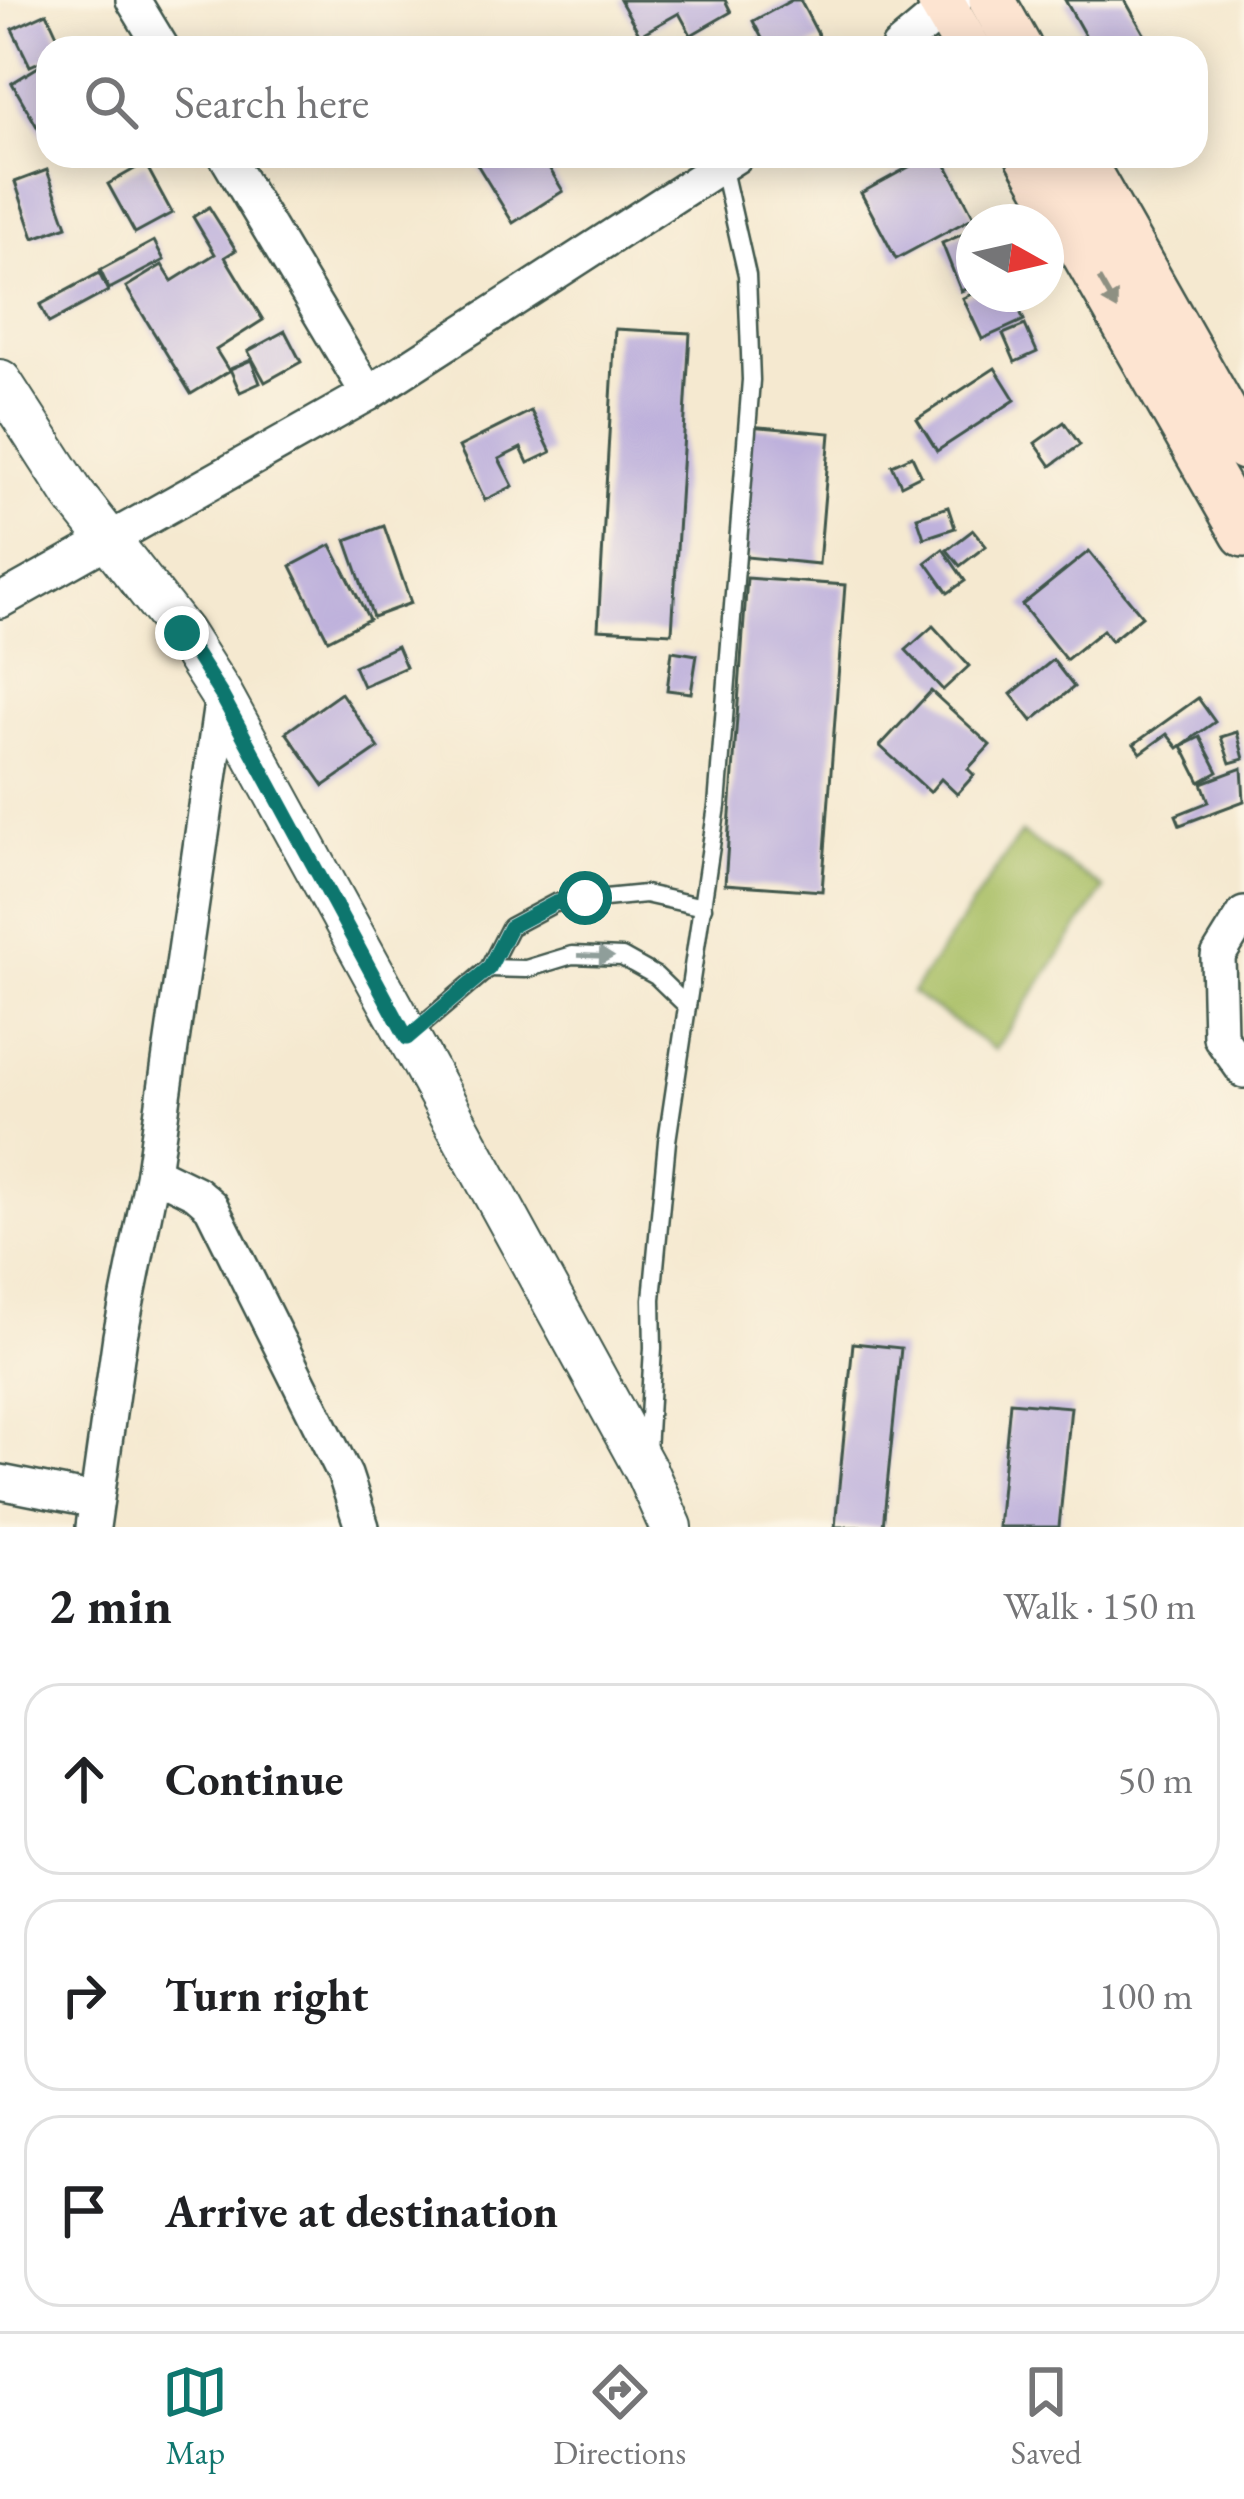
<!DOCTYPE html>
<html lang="en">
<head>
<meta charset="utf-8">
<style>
	body { margin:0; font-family:"EB Garamond",serif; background:#f6f6f6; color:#202124 }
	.compass { position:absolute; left:956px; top:204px; width:108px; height:108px; border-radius:50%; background:#fff; box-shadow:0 6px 30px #0003; rotate:98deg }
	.stop { position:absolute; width:36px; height:36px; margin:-27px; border:9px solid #0f766e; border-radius:50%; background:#fff }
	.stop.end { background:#0f766e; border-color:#fff; box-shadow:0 3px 12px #0008 }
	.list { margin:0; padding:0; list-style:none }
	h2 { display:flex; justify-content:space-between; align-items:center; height:156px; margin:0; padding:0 48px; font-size:51px }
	h2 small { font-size:39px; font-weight:400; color:#757577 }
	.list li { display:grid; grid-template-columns:78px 1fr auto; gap:36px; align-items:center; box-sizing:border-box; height:192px; margin:0 24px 24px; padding:0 24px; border:3px solid #e0e0e0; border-radius:36px }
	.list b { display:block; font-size:45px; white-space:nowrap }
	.list em { font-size:39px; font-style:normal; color:#757577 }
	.icon { flex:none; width:66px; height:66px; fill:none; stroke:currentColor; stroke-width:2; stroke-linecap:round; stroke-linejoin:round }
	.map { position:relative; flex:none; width:1244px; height:1527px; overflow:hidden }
	.search { position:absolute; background:#fff; box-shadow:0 6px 30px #0003; left:36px; right:36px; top:36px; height:132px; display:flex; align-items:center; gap:30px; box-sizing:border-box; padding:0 42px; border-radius:36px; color:#757577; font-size:45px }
	.sheet { height:804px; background:#fff }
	nav { display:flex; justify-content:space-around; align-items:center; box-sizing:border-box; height:168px; border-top:3px solid #e0e0e0; background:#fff; font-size:33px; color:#757577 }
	nav a { display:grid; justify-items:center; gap:6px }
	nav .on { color:#0f766e }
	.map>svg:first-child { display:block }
	.green { fill:#a7be64; stroke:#637e4c; stroke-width:3 }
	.building { fill:#beb1dc }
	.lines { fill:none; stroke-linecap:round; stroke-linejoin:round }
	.service-casing { stroke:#3f574b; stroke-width:21 }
	.minor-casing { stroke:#3f574b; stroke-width:38 }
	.tertiary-casing { stroke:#3f574b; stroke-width:46 }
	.secondary-casing { stroke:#3f574b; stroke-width:50 }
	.service { stroke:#fff; stroke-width:16 }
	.minor { stroke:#fff; stroke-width:33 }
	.tertiary { stroke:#fff; stroke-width:42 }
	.secondary { stroke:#fde4d1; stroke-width:45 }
	.oneway { fill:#8e9082 }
	.oneway2 { fill:#8f9e9a }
	.route { stroke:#0f766e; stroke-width:15 }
</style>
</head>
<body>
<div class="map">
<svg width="1244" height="1527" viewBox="0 0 1244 1527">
	<rect width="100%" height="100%" fill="#fcf5e5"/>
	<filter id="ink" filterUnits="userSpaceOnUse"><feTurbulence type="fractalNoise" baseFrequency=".00833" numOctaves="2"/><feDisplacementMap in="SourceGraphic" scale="24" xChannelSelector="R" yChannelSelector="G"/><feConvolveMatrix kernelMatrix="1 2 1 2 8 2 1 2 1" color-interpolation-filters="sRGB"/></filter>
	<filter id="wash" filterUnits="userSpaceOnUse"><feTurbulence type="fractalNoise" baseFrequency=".004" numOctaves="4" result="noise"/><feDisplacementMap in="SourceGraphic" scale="48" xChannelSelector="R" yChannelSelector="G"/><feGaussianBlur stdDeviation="2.7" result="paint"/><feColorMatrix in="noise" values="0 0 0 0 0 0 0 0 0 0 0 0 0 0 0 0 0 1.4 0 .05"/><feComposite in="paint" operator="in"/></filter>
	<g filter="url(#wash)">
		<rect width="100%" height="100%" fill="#f5e9d0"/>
		<polygon class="green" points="1021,833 1104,889 995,1050 912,993"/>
		<g id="blocks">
			<g class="building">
				<polygon points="620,0 725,0 731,12 691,35 679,13 640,35"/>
				<polygon points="792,0 800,0 821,40 806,48 767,48 753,21"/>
				<polygon points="1065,0 1125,0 1152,48 1092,48"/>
				<polygon points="47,13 63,48 48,48 48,58 30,66 12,29"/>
				<polygon points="48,61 48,135 43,137 12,83"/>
				<polygon points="483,156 542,156 563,191 513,223 475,161"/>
				<polygon points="929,156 942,156 974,217 896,259 861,193"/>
				<polygon points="145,163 172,213 135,233 108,184"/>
				<polygon points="47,170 67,226 34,238 15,182"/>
				<polygon points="209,207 236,250 225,257 263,320 216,350 229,371 191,394 126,287 162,265 172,281 215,254 193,217"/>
				<polygon points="968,232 974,246 974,286 961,291 942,243"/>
				<polygon points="154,241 164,260 109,289 100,270"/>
				<polygon points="99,273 108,291 49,323 40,305"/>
				<polygon points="972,294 1012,294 1024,320 982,339 963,298"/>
				<polygon points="1025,325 1037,352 1015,362 1003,334"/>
				<polygon points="615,329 690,333 672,633 598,629"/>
				<polygon points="285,331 301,362 265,382 248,351"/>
				<polygon points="251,360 260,383 240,392 230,369"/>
				<polygon points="995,368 1015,400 937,451 917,419"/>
				<polygon points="531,411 551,452 528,463 521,448 499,459 513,486 485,500 459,447"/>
				<polygon points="1064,422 1080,445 1051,466 1035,443"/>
				<polygon points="748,426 830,433 819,564 736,556"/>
				<polygon points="912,456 921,475 901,485 892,465"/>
				<polygon points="948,507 955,528 924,538 917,517"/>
				<polygon points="384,526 411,603 373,617 346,540"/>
				<polygon points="973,530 986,546 960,566 947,550"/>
				<polygon points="331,545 369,619 328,640 291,566"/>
				<polygon points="943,549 965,581 948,593 926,562"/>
				<polygon points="1089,551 1142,616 1111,641 1103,630 1066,660 1022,605"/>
				<polygon points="747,578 845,585 822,891 725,884"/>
				<polygon points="933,626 969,666 943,690 906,650"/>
				<polygon points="397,646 406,667 363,686 354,666"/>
				<polygon points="672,651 697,655 691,693 667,690"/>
				<polygon points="1053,660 1074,687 1032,721 1011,694"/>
				<polygon points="931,691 990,745 968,769 974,775 957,794 941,779 930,792 880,746"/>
				<polygon points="341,693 379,748 324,786 286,732"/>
				<polygon points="1198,698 1215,722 1178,748 1167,734 1141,753 1134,744"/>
				<polygon points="1237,732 1244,759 1230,763 1221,737"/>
				<polygon points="1200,737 1218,772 1200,782 1182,746"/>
				<polygon points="1242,768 1244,801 1180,825 1176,815 1209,802 1202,783"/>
				<polygon points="853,1343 901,1348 883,1527 835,1527"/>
				<polygon points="1010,1402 1071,1407 1059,1527 998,1527"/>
			</g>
		</g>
	</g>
	<g filter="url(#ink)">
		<use href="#blocks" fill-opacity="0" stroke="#3f574b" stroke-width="3"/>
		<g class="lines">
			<g class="service-casing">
				<g id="service">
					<polyline points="489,968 526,969 572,955 622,957 656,976 687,1006"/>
					<polyline points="408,1037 489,968 510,927 555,903 645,894 703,907"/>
					<polyline points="647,1451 653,1348 652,1299 667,1141 717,806 751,380 747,275 722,165"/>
				</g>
			</g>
			<g class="minor-casing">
				<g id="minor">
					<polyline points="133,0 162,48"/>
					<polyline points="898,48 955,0"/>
					<polyline points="226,156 368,394"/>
					<polyline points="0,601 368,394 736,156"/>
					<polyline points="1244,914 1218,956 1220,1037 1244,1071"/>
					<polyline points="153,1172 196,1193 211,1206 345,1475 362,1527"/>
					<polyline points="0,1482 96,1501"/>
					<polyline points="93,1527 120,1336 153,1172 222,696"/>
				</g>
			</g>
			<g class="tertiary-casing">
				<polyline id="tertiary" points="0,381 73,494 182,633 222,696 646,1471 671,1527"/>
			</g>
			<g class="secondary-casing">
				<g id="secondary">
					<polyline points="940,0 968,48"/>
					<polyline points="992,0 1019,48"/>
					<polyline points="1029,156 1244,534"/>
					<polyline points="1079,156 1244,447"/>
				</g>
			</g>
			<use href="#service" class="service"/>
			<use href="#minor" class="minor"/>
			<use href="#tertiary" class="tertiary"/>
			<use href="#secondary" class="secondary"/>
		</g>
		<defs><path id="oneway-solid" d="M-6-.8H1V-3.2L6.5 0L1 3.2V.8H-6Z" transform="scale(3)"/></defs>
		<use class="oneway" href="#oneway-solid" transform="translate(1108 294) rotate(60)"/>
		<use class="oneway2" href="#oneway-solid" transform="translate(596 956) rotate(2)"/>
	</g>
	<g class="lines" filter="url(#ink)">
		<polyline class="route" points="182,633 222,696 407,1038 489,968 510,927 555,903 585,898"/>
	</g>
</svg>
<svg class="compass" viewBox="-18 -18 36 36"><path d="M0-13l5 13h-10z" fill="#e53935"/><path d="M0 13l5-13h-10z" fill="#757577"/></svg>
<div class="stop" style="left:585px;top:898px"></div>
<div class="stop end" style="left:182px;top:633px"></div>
<div class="search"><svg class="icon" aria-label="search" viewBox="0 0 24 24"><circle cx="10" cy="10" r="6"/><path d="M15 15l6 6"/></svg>Search here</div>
</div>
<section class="sheet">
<h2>2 min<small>Walk · 150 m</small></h2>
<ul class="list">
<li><svg class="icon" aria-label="ahead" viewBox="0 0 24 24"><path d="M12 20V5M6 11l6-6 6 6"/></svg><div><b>Continue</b></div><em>50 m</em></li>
<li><svg class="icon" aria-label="right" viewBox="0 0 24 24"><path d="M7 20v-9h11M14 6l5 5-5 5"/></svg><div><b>Turn right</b></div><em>100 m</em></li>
<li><svg class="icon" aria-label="arrive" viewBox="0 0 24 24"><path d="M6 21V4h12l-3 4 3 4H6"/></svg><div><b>Arrive at destination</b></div></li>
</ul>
</section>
<nav>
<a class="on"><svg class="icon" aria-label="map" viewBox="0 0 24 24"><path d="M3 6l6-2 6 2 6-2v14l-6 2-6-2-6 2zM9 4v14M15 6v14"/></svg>Map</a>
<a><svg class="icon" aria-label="directions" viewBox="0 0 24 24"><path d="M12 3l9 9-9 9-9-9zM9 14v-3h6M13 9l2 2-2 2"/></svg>Directions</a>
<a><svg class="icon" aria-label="saved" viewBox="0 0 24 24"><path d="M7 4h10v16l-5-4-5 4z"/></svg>Saved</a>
</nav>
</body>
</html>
